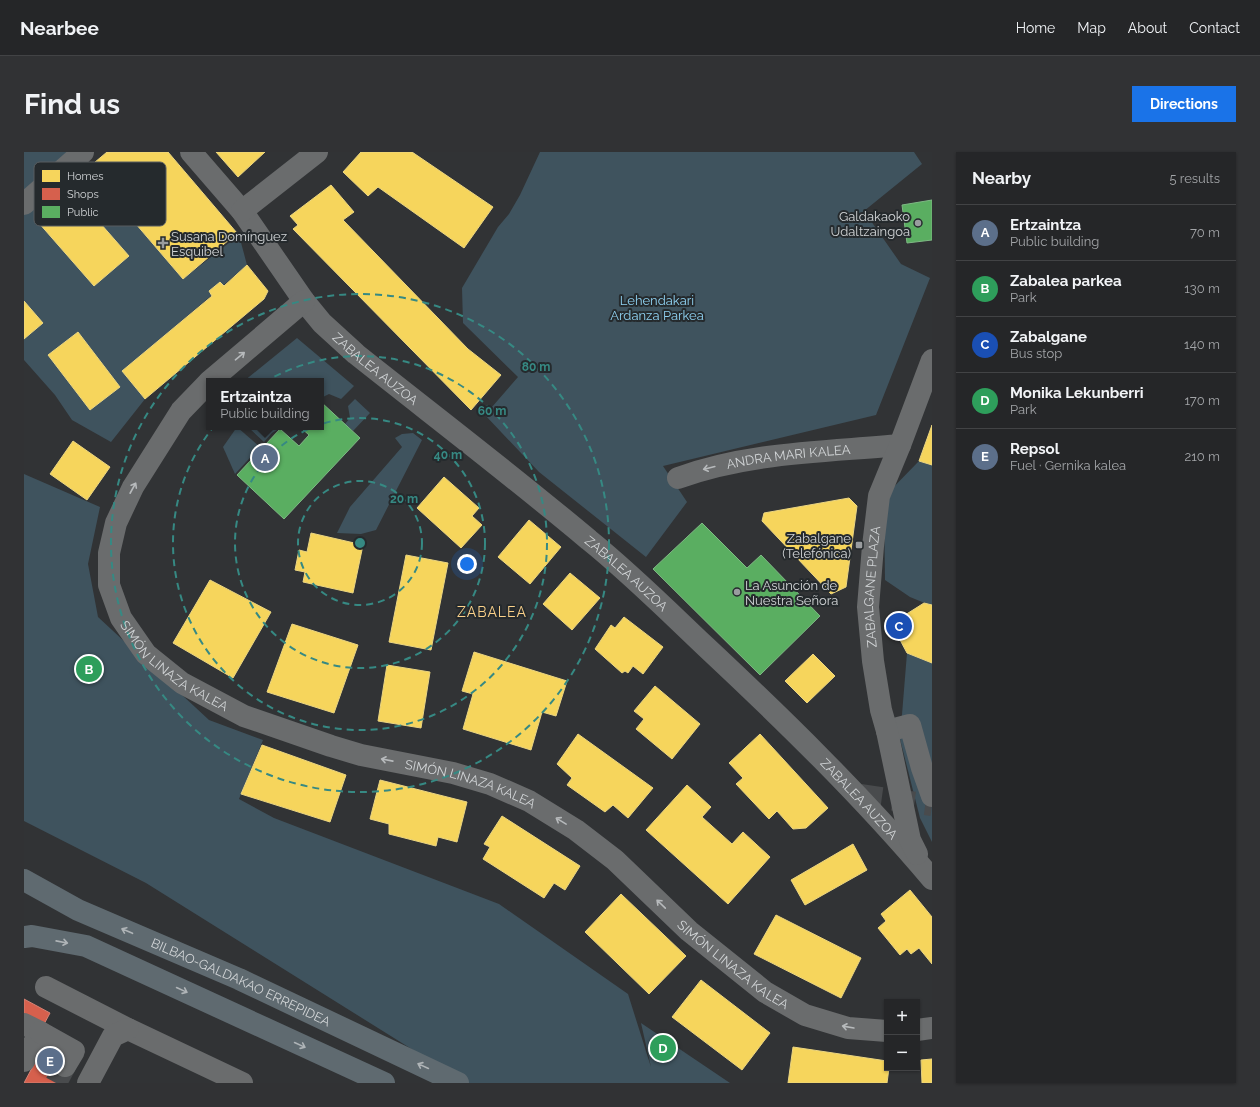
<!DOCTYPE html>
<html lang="en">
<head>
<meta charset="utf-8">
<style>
	body { margin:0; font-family:Raleway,sans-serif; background:#313234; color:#f1f3f6 }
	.controls { position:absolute; right:12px; bottom:12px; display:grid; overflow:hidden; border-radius:0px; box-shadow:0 1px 3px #0004 }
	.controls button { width:36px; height:36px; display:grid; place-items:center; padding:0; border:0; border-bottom:1px solid #424345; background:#252628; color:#f1f3f6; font:20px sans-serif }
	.you { position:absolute; left:443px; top:412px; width:14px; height:14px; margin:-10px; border:3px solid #fff; border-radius:50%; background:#1a73e8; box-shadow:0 0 0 6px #1a73e833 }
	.badge { display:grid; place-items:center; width:26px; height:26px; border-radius:50%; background:#1a73e8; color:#fff; font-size:13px; font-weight:700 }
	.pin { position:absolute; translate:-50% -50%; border:2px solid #fff; box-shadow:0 1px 4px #0006 }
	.popup { position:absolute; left:182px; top:226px; width:118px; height:52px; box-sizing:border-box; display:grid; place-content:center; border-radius:0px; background:#252628; filter:drop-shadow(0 1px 3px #0005); font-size:13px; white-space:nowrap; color:#a3a5a8 }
	.popup b { font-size:15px; color:#f1f3f6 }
	.popup::after { content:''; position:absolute; left:50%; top:100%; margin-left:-8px; border:8px solid transparent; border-top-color:#252628 }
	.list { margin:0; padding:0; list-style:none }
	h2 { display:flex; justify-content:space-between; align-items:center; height:52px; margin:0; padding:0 16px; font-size:17px }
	h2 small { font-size:13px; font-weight:400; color:#a3a5a8 }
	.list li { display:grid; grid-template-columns:26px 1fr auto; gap:12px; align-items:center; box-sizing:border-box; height:56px; padding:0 16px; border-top:1px solid #424345 }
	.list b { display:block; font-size:15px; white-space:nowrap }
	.list p { margin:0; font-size:13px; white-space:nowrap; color:#a3a5a8 }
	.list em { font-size:13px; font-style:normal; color:#a3a5a8 }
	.map { position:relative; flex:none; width:908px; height:931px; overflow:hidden; border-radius:0px }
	header { display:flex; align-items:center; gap:24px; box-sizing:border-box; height:56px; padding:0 20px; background:#252628; border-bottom:1px solid #424345 }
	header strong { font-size:19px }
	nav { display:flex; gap:22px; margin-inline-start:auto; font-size:14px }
	.intro { display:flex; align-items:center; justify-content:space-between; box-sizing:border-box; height:96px; padding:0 24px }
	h1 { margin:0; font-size:28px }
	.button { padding:10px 18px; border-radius:0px; background:#1a73e8; color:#fff; font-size:14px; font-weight:700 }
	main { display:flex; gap:24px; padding:0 24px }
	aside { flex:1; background:#252628; border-radius:0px; box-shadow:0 1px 3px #0004 }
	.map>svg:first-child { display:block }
	.green { fill:#3f535e }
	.homes { fill:#f6d55c; stroke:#ebd581 }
	.shops { fill:#d6604d; stroke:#d48376 }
	.public { fill:#5aae61; stroke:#7eb984 }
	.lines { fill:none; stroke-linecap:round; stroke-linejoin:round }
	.minor-tunnel { stroke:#494b4d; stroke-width:22; stroke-dasharray:22 11; stroke-linecap:butt }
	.minor { stroke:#6a6c6d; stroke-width:22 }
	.highway { stroke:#5f6a70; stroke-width:22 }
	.oneway { stroke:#b7babc }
	.oneway2 { stroke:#afb4b7 }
	.ring { fill:none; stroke:#368983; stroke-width:2; stroke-dasharray:7 5 }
	.poi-dot { fill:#999c9e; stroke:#252a2d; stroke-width:1.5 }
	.labels { text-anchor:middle; stroke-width:4; stroke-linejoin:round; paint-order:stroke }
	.poi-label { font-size:13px; fill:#d1d4d6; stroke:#252a2d; text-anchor:end }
	.park-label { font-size:13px; fill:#8fd1f1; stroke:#252a2d }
	.street-label { font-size:13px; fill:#d1d4d6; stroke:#252a2d }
	.neighbourhood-label { font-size:14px; letter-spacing:1px; fill:#fbd18a; stroke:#252a2d }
	.key { fill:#252a2d; stroke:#595d60; stroke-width:1 }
	.key-label { font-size:11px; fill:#d1d4d6 }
	.centre { fill:#368983; stroke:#252a2d; stroke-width:2 }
	.ring-label { font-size:12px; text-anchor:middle; font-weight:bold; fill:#368983; stroke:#252a2d; stroke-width:4; stroke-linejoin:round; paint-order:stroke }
</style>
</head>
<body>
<header>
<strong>Nearbee</strong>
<nav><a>Home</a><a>Map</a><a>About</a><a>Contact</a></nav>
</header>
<div class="intro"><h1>Find us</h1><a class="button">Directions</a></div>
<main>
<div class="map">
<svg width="908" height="931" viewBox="0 0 908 931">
	<rect width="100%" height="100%" fill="#313335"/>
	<g class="green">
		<polygon points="0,0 50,0 159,127 215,83 223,113 99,219 121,247 87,290 48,268 31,243 0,208"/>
		<polygon points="516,0 890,0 898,12 840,59 877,112 906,126 852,263 639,314 663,350 622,405 515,320 461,263 494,225 439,171 438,136 474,75 485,62 496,43"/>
		<polygon points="273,186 330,234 317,247 305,242 297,246 297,229 220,229"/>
		<polygon points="331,247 346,261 329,279 321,272 326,266 324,254"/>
		<polygon points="213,275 236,295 211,322 199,295"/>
		<polygon points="224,275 258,275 248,281 240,290"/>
		<polygon points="389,281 398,288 352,378 337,382 313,381 326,355 378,295 371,286 378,282"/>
		<polygon points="895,309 908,313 908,454 886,445 861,428 860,345"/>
		<polygon points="0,322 76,355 64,412 74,465 185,568 239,588 215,647 250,666 475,752 604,842 627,915 617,871 706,931 442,931 122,731 0,669"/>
		<polygon points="883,501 908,511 908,690 896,666 876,587"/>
	</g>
	<g class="homes">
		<polygon points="83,0 144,0 213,81 159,127 64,16"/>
		<polygon points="192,0 241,0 214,25"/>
		<polygon points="337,0 388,0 469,55 440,96 354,35 344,44 319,20"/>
		<polygon points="307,33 330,60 319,68 444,197 477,223 447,258 269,77 274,73 266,64"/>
		<polygon points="48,39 105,104 70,134 14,70"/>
		<polygon points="223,113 244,139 240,147 121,247 98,219 188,144 185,139 196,130 200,134"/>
		<polygon points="0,149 19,171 0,187"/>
		<polygon points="54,180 96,235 66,258 24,203"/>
		<polygon points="908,273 908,313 895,309"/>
		<polygon points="49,289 86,315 63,348 26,322"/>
		<polygon points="420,325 455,356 448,364 458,373 437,396 393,356"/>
		<polygon points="825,346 833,354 822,435 807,442 738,369 740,361"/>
		<polygon points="505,368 537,395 506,432 474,405"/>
		<polygon points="287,381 339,393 329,441 279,430 281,420 271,418 275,398 283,400"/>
		<polygon points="382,403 424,411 407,498 365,490"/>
		<polygon points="546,421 576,446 548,478 519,452"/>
		<polygon points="186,428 247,460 209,526 149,491"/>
		<polygon points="900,451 908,453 908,511 883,501 875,486 881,463"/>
		<polygon points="600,465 639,495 619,522 609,514 604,521 601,519 598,521 571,497 587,473 591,476"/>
		<polygon points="268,472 334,493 310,561 243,540"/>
		<polygon points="450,500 543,529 532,564 518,560 507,598 439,577 449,542 438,539"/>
		<polygon points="789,502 811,524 783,551 761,529"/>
		<polygon points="363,513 406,520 397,576 354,569"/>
		<polygon points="631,534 676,572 648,607 612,577 620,567 610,559"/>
		<polygon points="554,582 629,636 604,666 589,653 581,660 543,633 548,626 533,612"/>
		<polygon points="736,582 804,656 782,676 769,677 753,659 745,667 712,632 719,626 705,611"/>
		<polygon points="238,593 322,623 306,670 217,642"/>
		<polygon points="356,628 443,650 433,690 414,685 412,694 365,682 365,672 346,667"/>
		<polygon points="663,633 687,655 678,665 708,692 719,680 746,705 704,752 622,678"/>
		<polygon points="478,664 556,714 541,738 530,731 520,746 459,707 466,695 460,692"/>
		<polygon points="829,692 843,718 781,753 767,728"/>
		<polygon points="886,738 908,765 908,812 895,796 887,802 883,797 876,803 854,776 862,769 857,762"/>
		<polygon points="597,742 662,804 625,842 561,780"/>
		<polygon points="752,763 837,806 817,846 730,802"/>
		<polygon points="677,828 746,881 718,918 648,865"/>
		<polygon points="769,895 863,909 863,916 865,916 863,931 764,931"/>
		<polygon points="908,907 908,931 898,931 897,908"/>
	</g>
	<g class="shops">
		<polygon points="0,847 26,861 19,874 0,864"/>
		<polygon points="16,901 47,917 39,931 0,931"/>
	</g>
	<g class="public">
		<polygon points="908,48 908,88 883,91 878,53"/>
		<polygon points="297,250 336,286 260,367 213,323 256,277 275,294 285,283 276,275 297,275"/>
		<polygon points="678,371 723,416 737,403 796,464 736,523 629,417"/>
	</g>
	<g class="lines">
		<g class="minor-tunnel">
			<polyline points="836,643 908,653"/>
			<polyline points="32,931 41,914"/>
		</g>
		<g class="minor">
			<path id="s1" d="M167,0L218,59L280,149L298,171L332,202C410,264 489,324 565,388C606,421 643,458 681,494C760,568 838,644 908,727"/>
			<polyline points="0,52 59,0"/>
			<polyline points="218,59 293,0"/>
			<polyline points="186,229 280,149"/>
			<path id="s2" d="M185,230L157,259L109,335L92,371L85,401V433L97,466L122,502L158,531L220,564L307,594L337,603L429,621L466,632L505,649L552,678L591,708L665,779L741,840L781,863L824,876L863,879"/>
			<path id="s3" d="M654,326C725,300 802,300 876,293"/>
			<polyline points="863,579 886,573 898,616 908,644"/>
			<path id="s4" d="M893,702L886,688L863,579L857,558L849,509L844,455L849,394L855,344L876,293L908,208"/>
			<polyline points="22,835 104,877 218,931"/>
			<polyline points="0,872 16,880 0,909"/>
			<polyline points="893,878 908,876"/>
			<polyline points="16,880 50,899 41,914"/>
			<polyline points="64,931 89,884 104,877"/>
		</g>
		<g class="highway">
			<path id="s5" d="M0,728L54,758L215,827L434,931"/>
			<polyline points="0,785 8,784 62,794 360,931"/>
		</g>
	</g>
	<defs><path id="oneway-shaft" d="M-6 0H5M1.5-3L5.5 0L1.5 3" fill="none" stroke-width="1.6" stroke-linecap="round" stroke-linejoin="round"/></defs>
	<g class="oneway">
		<use href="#oneway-shaft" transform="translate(216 204) rotate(-40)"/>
		<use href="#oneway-shaft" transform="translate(685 316) rotate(166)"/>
		<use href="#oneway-shaft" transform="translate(109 336) rotate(-61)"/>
		<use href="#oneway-shaft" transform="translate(363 608) rotate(-169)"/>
		<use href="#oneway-shaft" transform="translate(537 669) rotate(-149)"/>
		<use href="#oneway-shaft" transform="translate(637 752) rotate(-136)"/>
		<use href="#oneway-shaft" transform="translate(824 875) rotate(-170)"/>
	</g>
	<g class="oneway2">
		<use href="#oneway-shaft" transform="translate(103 779) rotate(-157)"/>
		<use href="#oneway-shaft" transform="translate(38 790) rotate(11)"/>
		<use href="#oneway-shaft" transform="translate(158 838) rotate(25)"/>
		<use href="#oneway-shaft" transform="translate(276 893) rotate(25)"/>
		<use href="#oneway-shaft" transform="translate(399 914) rotate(-155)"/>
	</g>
	<g class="ring">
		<circle cx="336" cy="391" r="62"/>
		<circle cx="336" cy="391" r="125"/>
		<circle cx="336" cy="391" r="187"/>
		<circle cx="336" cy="391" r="249"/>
	</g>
	<g class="poi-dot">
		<circle cx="894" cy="71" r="4"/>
		<path d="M137 85h4v4h4v4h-4v4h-4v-4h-4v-4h4z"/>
		<rect x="831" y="389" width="8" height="8" rx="2"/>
		<circle cx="713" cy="440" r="4"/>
	</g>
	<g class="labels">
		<g class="poi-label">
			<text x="886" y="69">Galdakaoko<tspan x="886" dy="15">Udaltzaingoa</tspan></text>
			<text x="147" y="89" text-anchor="start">Susana Domínguez<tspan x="147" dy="15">Esquibel</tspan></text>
			<text x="827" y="391">Zabalgane<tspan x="827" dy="15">(Telefónica)</tspan></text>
			<text x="721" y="438" text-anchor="start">La Asunción de<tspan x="721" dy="15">Nuestra Señora</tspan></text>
		</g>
		<g class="park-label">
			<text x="633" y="153">Lehendakari<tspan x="633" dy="15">Ardanza Parkea</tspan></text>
		</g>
		<g class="street-label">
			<text dy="5" stroke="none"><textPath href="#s1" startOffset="286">ZABALEA AUZOA</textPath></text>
			<text dy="5" stroke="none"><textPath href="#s3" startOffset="113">ANDRA MARI KALEA</textPath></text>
			<text dy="5" stroke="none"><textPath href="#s1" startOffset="610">ZABALEA AUZOA</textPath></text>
			<text dy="5" stroke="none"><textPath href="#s4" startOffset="273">ZABALGANE PLAZA</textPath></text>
			<text dy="5" stroke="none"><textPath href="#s2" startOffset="341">SIMÓN LINAZA KALEA</textPath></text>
			<text dy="5" stroke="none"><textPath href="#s2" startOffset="665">SIMÓN LINAZA KALEA</textPath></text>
			<text dy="5" stroke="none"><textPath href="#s1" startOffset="934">ZABALEA AUZOA</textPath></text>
			<text dy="5" stroke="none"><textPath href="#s2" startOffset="989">SIMÓN LINAZA KALEA</textPath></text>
			<text dy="5" stroke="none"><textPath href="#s5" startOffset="240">BILBAO-GALDAKAO ERREPIDEA</textPath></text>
		</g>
		<g class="neighbourhood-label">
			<text x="468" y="465">ZABALEA</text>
		</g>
	</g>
	<rect x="10" y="10" width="132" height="64" rx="6" class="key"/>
	<rect x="18" y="18" width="18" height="12" fill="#f6d55c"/>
	<rect x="18" y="36" width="18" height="12" fill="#d6604d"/>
	<rect x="18" y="54" width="18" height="12" fill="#5aae61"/>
	<g class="key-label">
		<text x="43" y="28">Homes</text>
		<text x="43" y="46">Shops</text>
		<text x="43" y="64">Public</text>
	</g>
	<circle cx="336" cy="391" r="6" class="centre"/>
	<g class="ring-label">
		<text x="512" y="219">80 m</text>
		<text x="468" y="263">60 m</text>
		<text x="424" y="307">40 m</text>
		<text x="380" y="351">20 m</text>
	</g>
</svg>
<div class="controls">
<button>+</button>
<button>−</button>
</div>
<div class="you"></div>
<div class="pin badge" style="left:241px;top:306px;background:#5c6f8a">A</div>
<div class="popup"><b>Ertzaintza</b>Public building</div>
<div class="pin badge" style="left:65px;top:517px;background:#2e9e5b">B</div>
<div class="pin badge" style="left:875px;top:474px;background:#1a4fb4">C</div>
<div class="pin badge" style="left:639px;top:896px;background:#2e9e5b">D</div>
<div class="pin badge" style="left:26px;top:909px;background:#5c6f8a">E</div>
</div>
<aside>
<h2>Nearby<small>5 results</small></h2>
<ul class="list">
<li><span class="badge" style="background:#5c6f8a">A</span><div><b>Ertzaintza</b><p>Public building</p></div><em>70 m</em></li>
<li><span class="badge" style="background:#2e9e5b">B</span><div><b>Zabalea parkea</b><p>Park</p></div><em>130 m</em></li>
<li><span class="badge" style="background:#1a4fb4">C</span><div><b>Zabalgane</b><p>Bus stop</p></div><em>140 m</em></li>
<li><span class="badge" style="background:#2e9e5b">D</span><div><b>Monika Lekunberri</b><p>Park</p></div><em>170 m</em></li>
<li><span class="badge" style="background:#5c6f8a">E</span><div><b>Repsol</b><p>Fuel · Gernika kalea</p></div><em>210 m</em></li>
</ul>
</aside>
</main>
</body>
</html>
